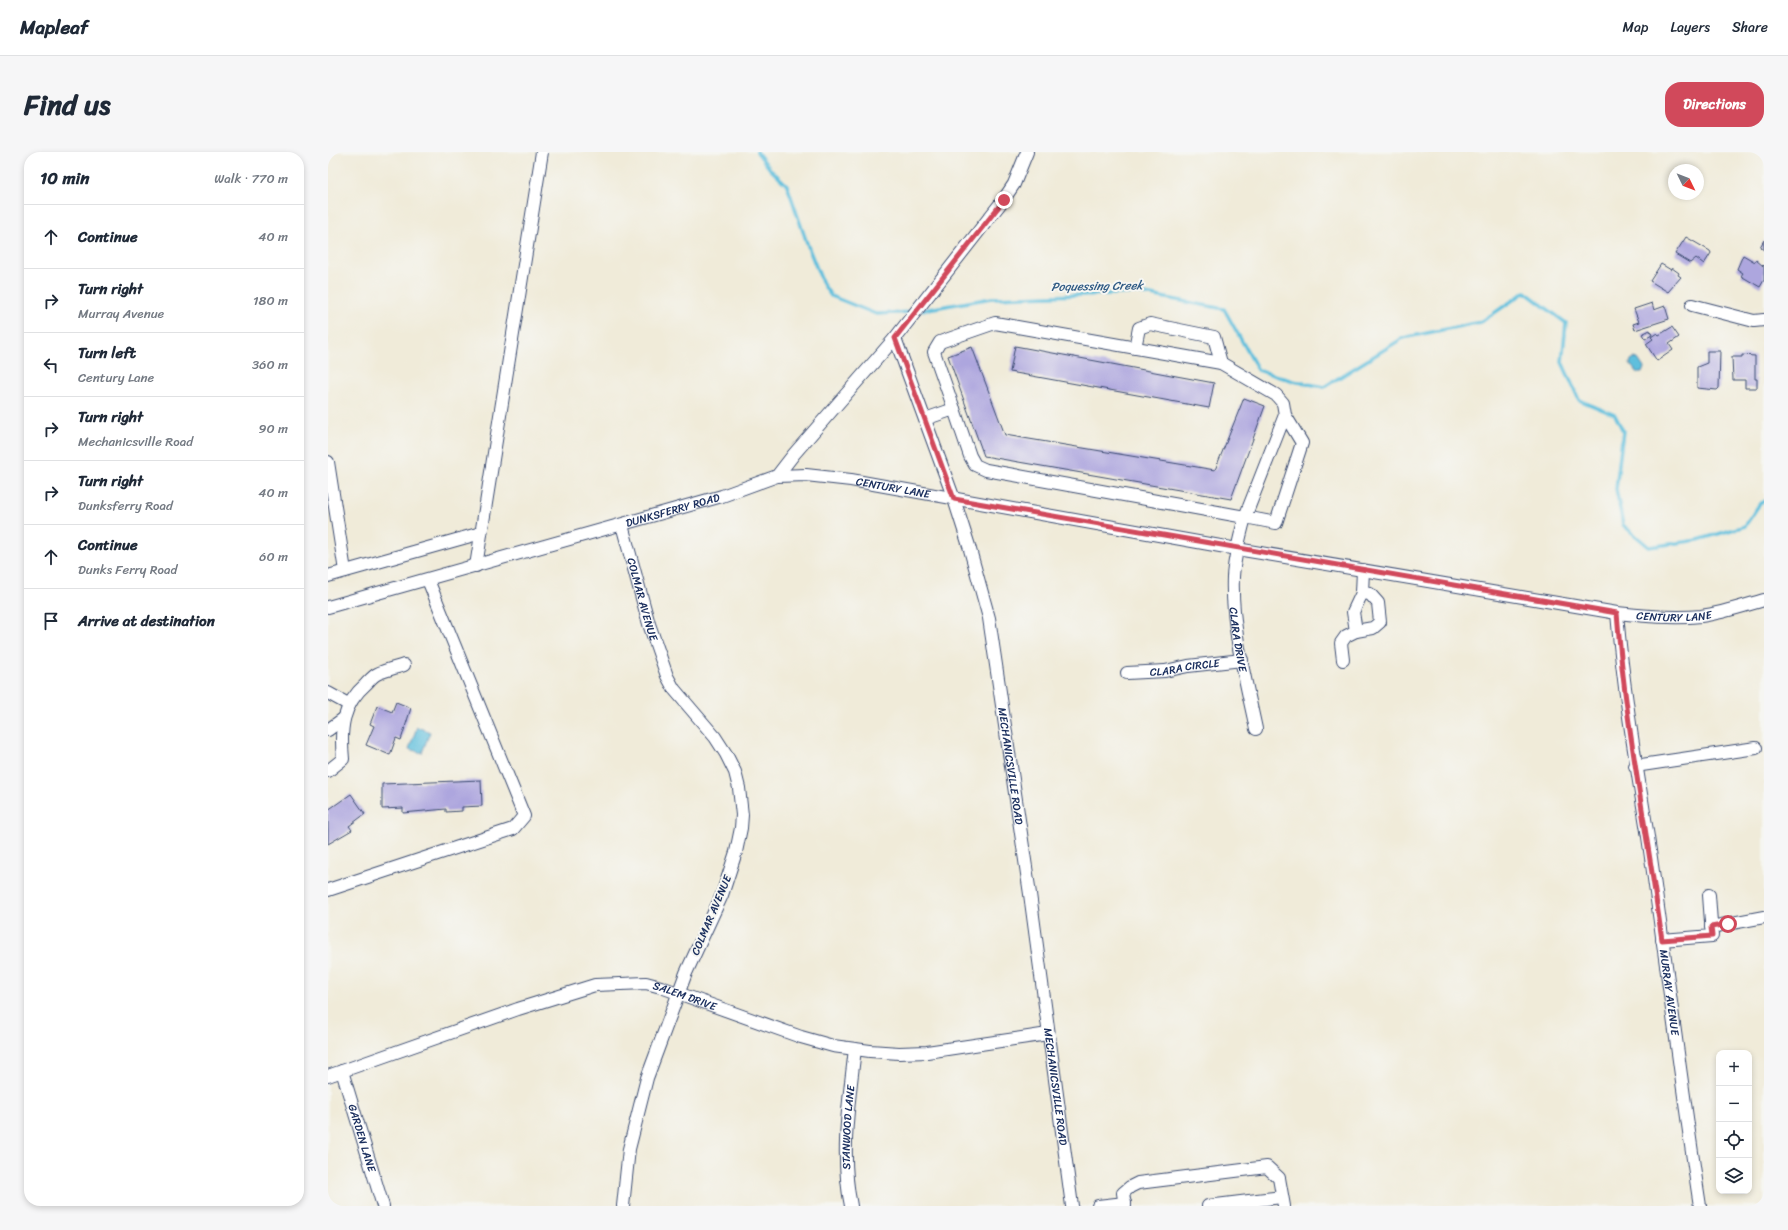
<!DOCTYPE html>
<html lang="en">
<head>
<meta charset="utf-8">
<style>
	body { margin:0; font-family:Sriracha,sans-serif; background:#f6f6f7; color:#1f2937 }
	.controls { position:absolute; right:12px; bottom:12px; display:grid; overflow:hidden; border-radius:8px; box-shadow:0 2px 6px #0003 }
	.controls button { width:36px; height:36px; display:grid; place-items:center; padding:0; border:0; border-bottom:1px solid #e0e1e3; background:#fff; color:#1f2937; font:20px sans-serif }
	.compass { position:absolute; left:1340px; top:12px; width:36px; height:36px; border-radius:50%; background:#fff; box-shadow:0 2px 6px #0003; rotate:133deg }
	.stop { position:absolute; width:12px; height:12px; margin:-9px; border:3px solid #d1495b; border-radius:50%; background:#fff }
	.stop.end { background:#d1495b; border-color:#fff; box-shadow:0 1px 4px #0008 }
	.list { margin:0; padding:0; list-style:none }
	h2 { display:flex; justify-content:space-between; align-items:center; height:52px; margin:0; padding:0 16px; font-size:17px }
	h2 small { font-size:13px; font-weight:400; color:#747a83 }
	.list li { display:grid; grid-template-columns:26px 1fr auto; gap:12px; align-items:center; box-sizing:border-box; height:64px; padding:0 16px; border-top:1px solid #e0e1e3 }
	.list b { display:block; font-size:15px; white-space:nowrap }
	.list p { margin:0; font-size:13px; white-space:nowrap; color:#747a83 }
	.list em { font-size:13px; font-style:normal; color:#747a83 }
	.icon { flex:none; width:22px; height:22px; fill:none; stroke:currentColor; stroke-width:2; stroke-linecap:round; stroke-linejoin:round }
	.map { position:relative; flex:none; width:1436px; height:1054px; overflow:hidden; border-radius:16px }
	header { display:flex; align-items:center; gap:24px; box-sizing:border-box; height:56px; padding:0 20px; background:#fff; border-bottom:1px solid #e0e1e3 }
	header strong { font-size:19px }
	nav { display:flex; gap:22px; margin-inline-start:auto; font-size:14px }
	.intro { display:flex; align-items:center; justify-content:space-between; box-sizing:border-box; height:96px; padding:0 24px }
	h1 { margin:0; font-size:28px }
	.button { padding:10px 18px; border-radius:16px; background:#d1495b; color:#fff; font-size:14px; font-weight:700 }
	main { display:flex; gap:24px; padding:0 24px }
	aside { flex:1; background:#fff; border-radius:16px; box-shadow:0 2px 6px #0003 }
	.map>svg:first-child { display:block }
	.water { fill:#5ebfdd; stroke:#3c779e }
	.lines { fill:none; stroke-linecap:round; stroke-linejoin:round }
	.stream { stroke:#5ebfdd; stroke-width:3.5 }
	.building { fill:#ada6de }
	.minor-casing { stroke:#3b4b70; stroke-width:14 }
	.minor { stroke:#fff; stroke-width:12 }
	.route { stroke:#d1495b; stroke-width:5 }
	.labels { text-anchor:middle; stroke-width:4; stroke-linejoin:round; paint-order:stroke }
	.street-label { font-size:11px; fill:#1b2f5e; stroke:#f6f6f2 }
	.water-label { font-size:12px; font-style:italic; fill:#2f5a84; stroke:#f6f6f2 }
</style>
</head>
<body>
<header>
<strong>Mapleaf</strong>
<nav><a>Map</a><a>Layers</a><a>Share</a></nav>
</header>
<div class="intro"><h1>Find us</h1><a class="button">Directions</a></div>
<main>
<aside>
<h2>10 min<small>Walk · 770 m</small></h2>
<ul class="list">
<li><svg class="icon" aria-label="ahead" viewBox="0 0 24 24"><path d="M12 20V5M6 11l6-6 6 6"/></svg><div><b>Continue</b></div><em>40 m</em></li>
<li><svg class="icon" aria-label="right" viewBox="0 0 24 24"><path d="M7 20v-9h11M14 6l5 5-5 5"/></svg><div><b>Turn right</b><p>Murray Avenue</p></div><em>180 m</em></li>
<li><svg class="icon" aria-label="left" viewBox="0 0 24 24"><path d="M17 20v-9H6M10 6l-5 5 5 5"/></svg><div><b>Turn left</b><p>Century Lane</p></div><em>360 m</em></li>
<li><svg class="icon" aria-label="right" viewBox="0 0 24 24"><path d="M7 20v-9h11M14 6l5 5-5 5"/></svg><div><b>Turn right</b><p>Mechanicsville Road</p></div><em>90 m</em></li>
<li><svg class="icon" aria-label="right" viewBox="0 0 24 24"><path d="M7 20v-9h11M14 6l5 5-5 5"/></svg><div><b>Turn right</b><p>Dunksferry Road</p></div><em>40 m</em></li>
<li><svg class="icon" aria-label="ahead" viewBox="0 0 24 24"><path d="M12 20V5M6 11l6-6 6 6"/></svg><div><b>Continue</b><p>Dunks Ferry Road</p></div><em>60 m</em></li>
<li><svg class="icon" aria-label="arrive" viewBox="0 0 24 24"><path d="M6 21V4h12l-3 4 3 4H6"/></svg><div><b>Arrive at destination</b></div></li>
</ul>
</aside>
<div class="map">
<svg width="1436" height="1054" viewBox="0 0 1436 1054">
	<rect width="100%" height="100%" fill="#f6f6f2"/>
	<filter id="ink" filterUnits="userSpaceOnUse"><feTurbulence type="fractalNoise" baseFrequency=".025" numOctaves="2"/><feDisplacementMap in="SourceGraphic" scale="8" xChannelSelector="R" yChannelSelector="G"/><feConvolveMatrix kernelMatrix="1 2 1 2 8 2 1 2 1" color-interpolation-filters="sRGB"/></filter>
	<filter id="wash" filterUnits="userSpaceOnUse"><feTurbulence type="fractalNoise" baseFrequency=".012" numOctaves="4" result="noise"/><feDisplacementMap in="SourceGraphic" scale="16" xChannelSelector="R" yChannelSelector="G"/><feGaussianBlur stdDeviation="0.9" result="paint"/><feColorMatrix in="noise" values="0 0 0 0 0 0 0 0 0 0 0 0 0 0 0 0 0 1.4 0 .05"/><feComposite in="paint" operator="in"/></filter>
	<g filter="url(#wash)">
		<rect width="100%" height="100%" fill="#f0ebd9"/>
		<g class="water">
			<polygon points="1306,206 1310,207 1316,216 1314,221 1309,221 1302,212 1303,208"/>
			<polygon points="89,575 102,580 94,601 81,597"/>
		</g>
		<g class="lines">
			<g class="stream">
				<polyline points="429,0 442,17 459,33 481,97 495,132 503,144 548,162 584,160"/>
				<polyline points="594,158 664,146 812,141 896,157 930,218 965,229 996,235 1075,186 1153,170 1197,140 1238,171 1234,210 1251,248 1287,263 1295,279 1288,337 1295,373 1321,395 1370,388 1417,374 1431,353 1436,349"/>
			</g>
		</g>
		<g id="blocks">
			<g class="building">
				<polygon points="1358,85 1382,99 1383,101 1376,112 1368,106 1362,111 1347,102"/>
				<polygon points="1436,88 1436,98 1432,95"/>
				<polygon points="1415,103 1427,110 1428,108 1435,114 1436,113 1436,128 1432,135 1413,124 1415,121 1409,117"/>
				<polygon points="1333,112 1343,118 1344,116 1351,121 1350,123 1353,125 1340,140 1322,129"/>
				<polygon points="1324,151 1326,158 1337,154 1341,167 1307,178 1305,172 1311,170 1306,157"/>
				<polygon points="1344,175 1351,185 1341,192 1345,198 1329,209 1318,192 1325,187 1323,185 1329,181 1331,183"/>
				<polygon points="1322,178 1324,183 1317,187 1314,182"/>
				<polygon points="687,194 886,231 881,256 682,220"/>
				<polygon points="644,195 677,283 887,318 916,246 937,254 903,347 656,304 620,204"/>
				<polygon points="1379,199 1392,199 1391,236 1389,238 1369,236 1369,215 1379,211"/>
				<polygon points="1414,203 1427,204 1427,227 1429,227 1429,236 1417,236 1417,228 1405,228 1404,205 1414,205"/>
				<polygon points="68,550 83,556 73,588 68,586 62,603 38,593 46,574 42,572 49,554 64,560"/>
				<polygon points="153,628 154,654 134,655 134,659 118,660 118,657 75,661 75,656 54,657 54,632"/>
				<polygon points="23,642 37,662 21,674 24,678 0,692 0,658"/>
			</g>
		</g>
	</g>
	<g filter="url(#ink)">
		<use href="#blocks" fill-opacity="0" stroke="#3b4b70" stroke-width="1"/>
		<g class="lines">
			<g class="minor-casing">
				<g id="minor">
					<polyline points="1364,153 1426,169 1436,168"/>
					<path id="s1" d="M567,186L626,347L641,394L661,466L702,742L744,1054"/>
					<polyline points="807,196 811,176 822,172 886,185 893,211"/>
					<polyline points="626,257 606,200 612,190 667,171 893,211 948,243 955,251 957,263 917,365 948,371 974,291 957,263"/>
					<path id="s2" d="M597,267L626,257L642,304L647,313L658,318L917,365C912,385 906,405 905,425C903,475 918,529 928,577"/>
					<polyline points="0,310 17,419"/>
					<path id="s3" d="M449,324L478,323L523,328L909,397L1289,461C1316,464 1346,467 1373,464C1395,461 1415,454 1436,448"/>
					<path id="s4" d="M294,373L321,472L339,524L346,537L387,585L398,602L407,620L411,636L414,663L413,676L408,700L394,743L358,821L319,926L301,997L295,1054"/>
					<polyline points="148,414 214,0"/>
					<polyline points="0,424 153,381"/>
					<path id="s5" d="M0,455L394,344L449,324L466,302L567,186L676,47L686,32L699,0"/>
					<path id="s6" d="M1289,461C1295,536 1308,611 1320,685C1338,808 1353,931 1372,1054"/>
					<polyline points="1028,479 1045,476 1052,470 1050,451 1042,442 1034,441"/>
					<polyline points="1015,508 1013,491 1018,484 1028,479 1025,460 1034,441 1035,418"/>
					<path id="s7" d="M799,521L837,519L860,514L914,508"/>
					<polyline points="0,541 20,552"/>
					<polyline points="0,578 15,567"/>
					<polyline points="1307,614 1428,596"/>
					<path d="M0,619L15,607C12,577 14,553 38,532C41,529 45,524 49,522C57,518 67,516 76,513"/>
					<polyline points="0,738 185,677 196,664 100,428"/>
					<polyline points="1383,775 1436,765"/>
					<polyline points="1334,788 1384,784 1381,743"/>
					<path id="s8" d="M14,919L55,1054"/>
					<path id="s9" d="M0,924L190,857L267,833L318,831L333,835L473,885L505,894L542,899L571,901L599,900L720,882"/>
					<path id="s10" d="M523,1054C512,1002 521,949 527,897"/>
					<polyline points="770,1054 797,1051"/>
					<polyline points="797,1054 795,1041 802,1035 810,1031 939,1015 951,1026 956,1054"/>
					<polyline points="880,1054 954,1045"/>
				</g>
			</g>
			<use href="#minor" class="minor"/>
		</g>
	</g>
	<g class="lines" filter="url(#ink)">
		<path class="route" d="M676,48L567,186L626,347L1289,461C1297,570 1319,679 1334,788L1384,784L1383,775L1400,772"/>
	</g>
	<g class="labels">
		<g class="street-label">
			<text dy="4" stroke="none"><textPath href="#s3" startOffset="117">CENTURY LANE</textPath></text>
			<text dy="4" stroke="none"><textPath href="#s5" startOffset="358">DUNKSFERRY ROAD</textPath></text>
			<text dy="4" stroke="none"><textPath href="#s4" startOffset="77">COLMAR AVENUE</textPath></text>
			<text dy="4" stroke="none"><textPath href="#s3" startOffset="909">CENTURY LANE</textPath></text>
			<text dy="4" stroke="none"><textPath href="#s2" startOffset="490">CLARA DRIVE</textPath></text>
			<text dy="4" stroke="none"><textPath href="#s7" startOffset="58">CLARA CIRCLE</textPath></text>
			<text dy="4" stroke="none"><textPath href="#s1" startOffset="445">MECHANICSVILLE ROAD</textPath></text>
			<text transform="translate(383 763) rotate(-67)" y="4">COLMAR AVENUE</text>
			<text dy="4" stroke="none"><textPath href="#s6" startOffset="383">MURRAY AVENUE</textPath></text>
			<text dy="4" stroke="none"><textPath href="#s9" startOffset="374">SALEM DRIVE</textPath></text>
			<text dy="4" stroke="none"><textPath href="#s1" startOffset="769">MECHANICSVILLE ROAD</textPath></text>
			<text dy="4" stroke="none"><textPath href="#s10" startOffset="79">STANWOOD LANE</textPath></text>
			<text dy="4" stroke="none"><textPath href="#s8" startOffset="70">GARDEN LANE</textPath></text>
		</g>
		<g class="water-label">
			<text transform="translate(769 134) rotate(-1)" y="4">Poquessing Creek</text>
		</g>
	</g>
</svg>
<div class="controls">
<button>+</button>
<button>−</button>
<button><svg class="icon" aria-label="locate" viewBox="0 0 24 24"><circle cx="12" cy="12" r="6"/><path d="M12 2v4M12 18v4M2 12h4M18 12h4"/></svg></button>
<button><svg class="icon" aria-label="layers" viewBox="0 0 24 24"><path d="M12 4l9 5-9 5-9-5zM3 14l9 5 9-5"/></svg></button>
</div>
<svg class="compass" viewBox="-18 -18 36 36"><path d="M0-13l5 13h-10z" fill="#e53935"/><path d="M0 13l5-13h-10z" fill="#747a83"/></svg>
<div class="stop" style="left:1400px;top:772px"></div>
<div class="stop end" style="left:676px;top:48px"></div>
</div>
</main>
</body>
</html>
